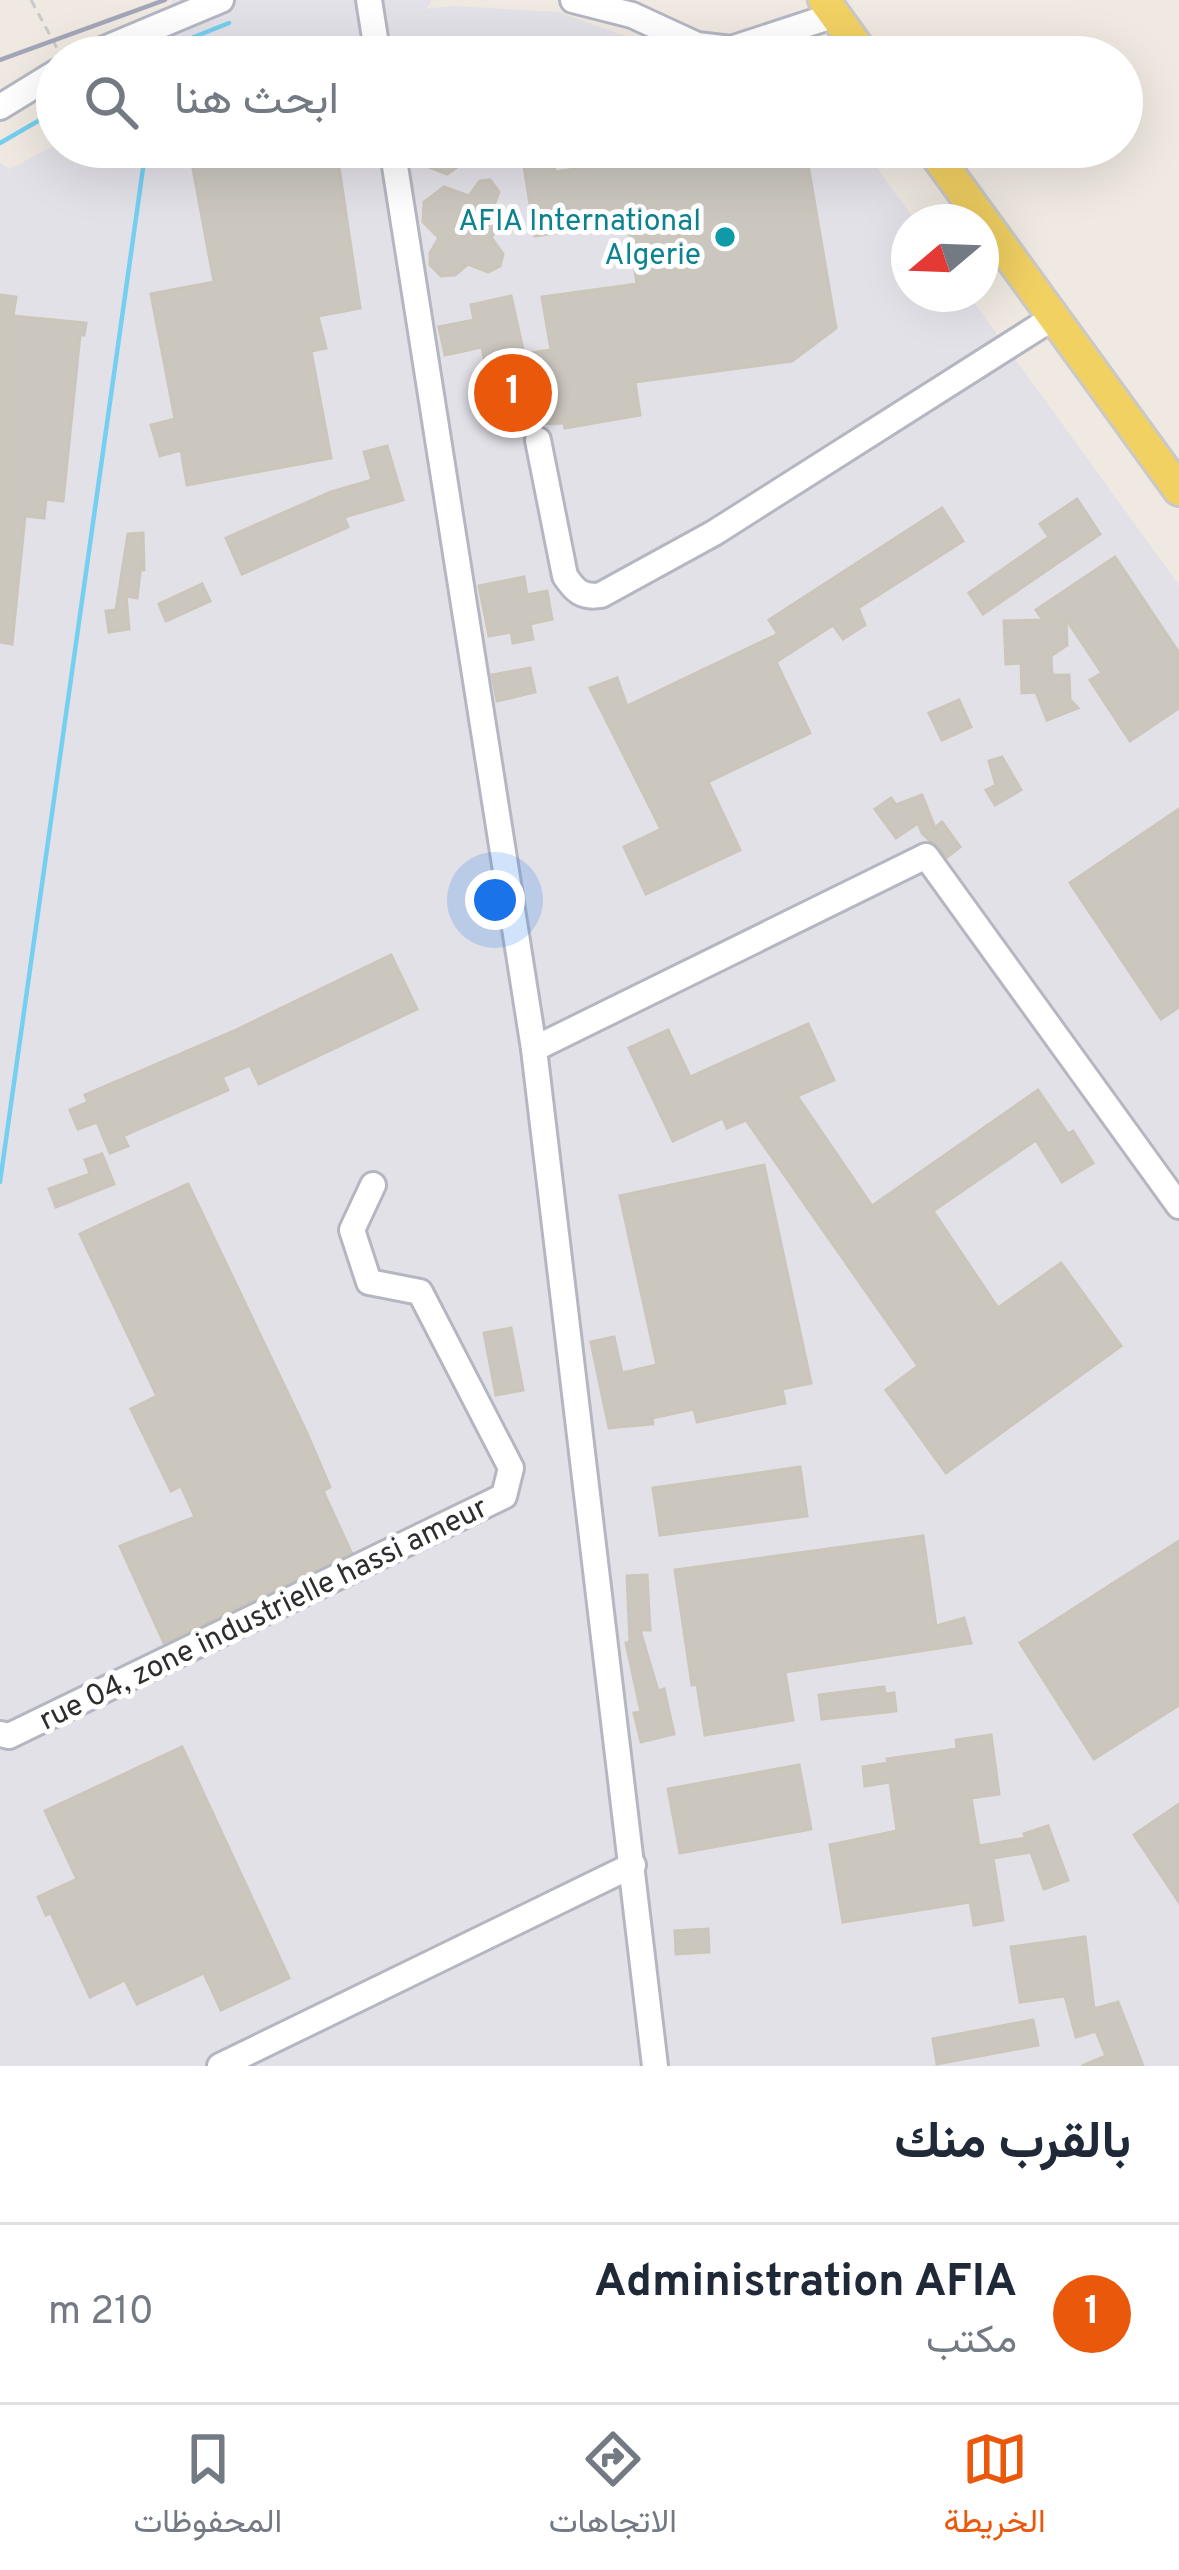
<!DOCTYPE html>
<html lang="ar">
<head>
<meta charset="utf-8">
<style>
	body { margin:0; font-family:Overpass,Vazirmatn,sans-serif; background:#f2f2f3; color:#1f2937; direction:rtl }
	.compass { position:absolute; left:891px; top:204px; width:108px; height:108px; border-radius:50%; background:#fff; box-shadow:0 12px 48px #0002; rotate:251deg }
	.you { position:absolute; left:495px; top:900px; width:42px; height:42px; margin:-30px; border:9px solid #fff; border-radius:50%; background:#1a73e8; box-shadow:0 0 0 18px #1a73e833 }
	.badge { display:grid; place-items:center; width:78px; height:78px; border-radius:50%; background:#ea580c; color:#fff; font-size:39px; font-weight:700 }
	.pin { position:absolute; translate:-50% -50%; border:6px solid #fff; box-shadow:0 3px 12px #0006 }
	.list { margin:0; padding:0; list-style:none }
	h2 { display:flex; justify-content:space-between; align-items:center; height:156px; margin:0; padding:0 48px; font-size:51px }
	h2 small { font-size:39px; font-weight:400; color:#747a83 }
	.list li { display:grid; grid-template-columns:78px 1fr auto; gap:36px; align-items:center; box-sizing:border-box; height:180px; padding:0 48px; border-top:3px solid #e0e1e3 }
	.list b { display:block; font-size:45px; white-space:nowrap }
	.list p { margin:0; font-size:39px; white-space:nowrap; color:#747a83 }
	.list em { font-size:39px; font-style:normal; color:#747a83 }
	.icon { flex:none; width:66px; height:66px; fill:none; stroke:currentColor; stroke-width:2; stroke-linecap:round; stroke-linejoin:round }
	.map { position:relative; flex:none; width:1179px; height:2066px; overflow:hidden; direction:ltr }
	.search { position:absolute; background:#fff; box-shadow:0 12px 48px #0002; left:36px; right:36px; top:36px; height:132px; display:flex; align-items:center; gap:30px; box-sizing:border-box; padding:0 42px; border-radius:66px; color:#747a83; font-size:45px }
	.sheet { height:336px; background:#fff }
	nav { display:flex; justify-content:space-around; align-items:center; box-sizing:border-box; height:168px; border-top:3px solid #e0e1e3; background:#fff; font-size:33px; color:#747a83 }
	nav a { display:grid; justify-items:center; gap:6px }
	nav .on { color:#ea580c }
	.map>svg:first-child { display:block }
	.industrial { fill:#e3e1e8 }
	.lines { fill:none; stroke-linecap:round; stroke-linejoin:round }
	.stream { stroke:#75cff0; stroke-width:4.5 }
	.building { fill:#cbc7bf; stroke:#cbc5ba; stroke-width:3 }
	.minor-casing { stroke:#b4b7c1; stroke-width:30 }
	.major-casing { stroke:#c9c9c9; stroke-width:36 }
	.path { stroke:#c9c9c9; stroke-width:3; stroke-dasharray:9 6; stroke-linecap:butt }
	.minor { stroke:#fff; stroke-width:24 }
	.major { stroke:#f2d163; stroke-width:30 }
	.rail { stroke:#a3a6b8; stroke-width:4.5 }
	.culture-dot { fill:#0f9aa8; stroke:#fff; stroke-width:4.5 }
	.labels { text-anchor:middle; stroke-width:10; stroke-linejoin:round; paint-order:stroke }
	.culture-label { font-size:30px; fill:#0d838f; stroke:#fff; text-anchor:end }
	.street-label { font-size:30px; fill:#2e2e2e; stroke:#fff }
</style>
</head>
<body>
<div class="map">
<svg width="1179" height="2066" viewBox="0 0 1179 2066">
	<rect width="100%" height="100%" fill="#efe9e1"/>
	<g class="industrial">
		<polygon points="172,0 432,0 426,9 452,6 558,12 651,45 670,57 169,57"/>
		<polygon points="57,144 862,147 916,222 909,222 909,294 968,294 1179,585 1179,2066 0,2066 0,163 10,169"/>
	</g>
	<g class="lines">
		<g class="stream">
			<polyline points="148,57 159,51"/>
			<polyline points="159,57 159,51 229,23"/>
			<polyline points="0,143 57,110"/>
			<polyline points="0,1182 146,147"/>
		</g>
	</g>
	<g class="building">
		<polygon points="189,147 336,147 360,308 318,316 326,348 311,351 331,458 187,485 181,450 160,456 151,425 175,419 151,294 214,282"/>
		<polygon points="418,147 467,147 460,165 447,174 424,165"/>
		<polygon points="617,147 805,147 836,328 792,361 635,382 640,415 565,428 564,423 536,424 498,434 482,347 445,355 439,327 474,320 471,305 511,296 524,354 551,350 542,297 637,284 628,222 535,236 523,160 552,155 555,172 620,162"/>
		<polygon points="490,180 499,192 494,205 502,224 491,237 503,254 500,266 488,272 468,264 455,275 441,276 430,265 430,253 439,238 423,222 424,202 444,187 469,196 480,181"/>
		<polygon points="0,295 16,297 13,316 86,323 84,335 80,335 63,501 46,499 44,518 25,516 12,644 0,642"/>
		<polygon points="387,446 403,500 344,517 348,527 242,574 226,538 331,492 372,480 364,452"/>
		<polygon points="1077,499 1100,534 983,614 969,593 1049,537 1040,524"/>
		<polygon points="942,508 963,541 858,608 865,625 843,639 833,625 776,662 810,733 708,782 740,850 646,894 624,847 661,829 590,688 617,678 627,706 778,634 769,620"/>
		<polygon points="143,533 144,571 141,565 137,598 126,596 129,629 109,632 106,611 116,610 128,534"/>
		<polygon points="1115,557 1179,653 1179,708 1130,741 1090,680 1102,673 1066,619 1067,645 1051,656 1052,675 1069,675 1070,700 1078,708 1047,720 1036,692 1022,693 1021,663 1006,664 1004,621 1043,620 1036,610"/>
		<polygon points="524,577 527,595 547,591 552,619 530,624 533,639 513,643 511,632 489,636 479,586"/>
		<polygon points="202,584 210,601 166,621 159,604"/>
		<polygon points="530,668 535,692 497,701 492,675"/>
		<polygon points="959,700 971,727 942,740 929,713"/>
		<polygon points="1002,757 1021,790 995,805 986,790 996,785 989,761"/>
		<polygon points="922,795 935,828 942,822 960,847 947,857 922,833 918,823 896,838 875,809 891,798 896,805"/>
		<polygon points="1179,809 1179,1007 1161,1019 1070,883"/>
		<polygon points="391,955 417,1009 259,1084 250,1065 222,1077 228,1090 123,1136 128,1146 110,1153 97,1122 78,1129 70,1110 88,1102 85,1095 234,1031"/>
		<polygon points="808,1024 834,1080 797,1096 872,1206 1038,1090 1068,1134 1073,1131 1093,1163 1062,1182 1036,1140 933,1211 998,1308 1061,1263 1121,1346 946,1473 886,1390 918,1366 746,1120 727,1128 723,1118 673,1141 629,1048 668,1030 690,1077"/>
		<polygon points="102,1154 114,1184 56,1207 49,1189 90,1174 85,1160"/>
		<polygon points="764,1165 811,1383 782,1389 785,1403 697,1422 694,1409 652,1418 653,1424 609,1428 591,1342 614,1337 622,1373 657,1365 620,1196"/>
		<polygon points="188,1184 306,1431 330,1487 323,1491 351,1552 164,1643 120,1546 195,1517 181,1486 171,1491 131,1409 157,1396 80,1234"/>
		<polygon points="511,1328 523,1390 496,1395 484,1333"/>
		<polygon points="800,1467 807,1516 660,1535 653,1488"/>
		<polygon points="923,1536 936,1626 964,1618 971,1643 785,1672 793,1720 705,1735 697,1684 692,1685 675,1570"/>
		<polygon points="1179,1541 1179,1705 1094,1759 1020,1643"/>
		<polygon points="647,1575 650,1630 640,1630 658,1691 664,1689 674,1734 641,1742 634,1713 641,1712 626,1643 630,1642 627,1576"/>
		<polygon points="884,1687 885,1694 894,1693 896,1711 822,1719 819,1695"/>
		<polygon points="991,1735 999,1794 971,1798 979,1846 1026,1838 1024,1834 1048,1826 1068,1880 1044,1889 1031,1852 993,1858 1003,1920 974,1925 970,1902 843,1922 830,1845 897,1831 890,1782 865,1786 863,1767 888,1763 887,1759 957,1749 956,1740"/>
		<polygon points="182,1747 289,1978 221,2010 204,1973 137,2004 125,1980 90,1997 51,1913 46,1915 38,1897 77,1879 45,1811"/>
		<polygon points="799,1765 811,1829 680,1853 668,1789"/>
		<polygon points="1179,1804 1179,1902 1134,1835"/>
		<polygon points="708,1929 709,1952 676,1954 675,1931"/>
		<polygon points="1085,1937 1094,2009 1118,2002 1143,2066 1082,2066 1106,2056 1096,2031 1076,2037 1065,1996 1020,2002 1011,1947"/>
		<polygon points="1033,2020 1038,2045 937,2064 933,2039"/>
	</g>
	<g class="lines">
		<g class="minor-casing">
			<g id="minor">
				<polyline points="369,0 378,57"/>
				<polyline points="573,0 632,15 697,45 731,49 835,15"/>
				<polyline points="85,57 221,0"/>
				<polyline points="0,107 57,72"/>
				<polyline points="392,147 534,1049 655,2066"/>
				<path d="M538,440L565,576C575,591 582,598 601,595L714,533L1054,317"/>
				<polyline points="534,1049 926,856 1179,1206"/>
				<polyline points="0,1734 9,1736 504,1496 511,1468 420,1292 369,1282 352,1230 373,1185"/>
				<polyline points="220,2066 633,1865"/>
			</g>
		</g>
		<g class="major-casing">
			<g id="major">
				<polyline points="824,0 865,57"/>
				<polyline points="930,147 1179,490"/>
			</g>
		</g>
		<polyline class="path" points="31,0 58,50"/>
		<use href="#minor" class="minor"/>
		<use href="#major" class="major"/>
		<polyline class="rail" points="0,60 165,0"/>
	</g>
	<circle class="culture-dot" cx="725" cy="237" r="12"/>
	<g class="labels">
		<g class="culture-label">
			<text x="701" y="230">AFIA International<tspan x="701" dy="34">Algerie</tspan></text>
		</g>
		<g class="street-label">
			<text transform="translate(263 1613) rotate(-26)" y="10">rue 04, zone industrielle hassi ameur</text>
		</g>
	</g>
</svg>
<svg class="compass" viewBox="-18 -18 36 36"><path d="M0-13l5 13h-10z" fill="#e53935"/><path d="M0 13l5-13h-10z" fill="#747a83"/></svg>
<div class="you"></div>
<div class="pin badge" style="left:513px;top:393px">1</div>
<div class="search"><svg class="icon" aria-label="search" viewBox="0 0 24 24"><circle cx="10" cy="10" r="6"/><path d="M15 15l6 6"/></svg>ابحث هنا</div>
</div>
<section class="sheet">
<h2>بالقرب منك<small></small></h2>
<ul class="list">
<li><span class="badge">1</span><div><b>Administration AFIA</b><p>مكتب</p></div><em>210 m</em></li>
</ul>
</section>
<nav>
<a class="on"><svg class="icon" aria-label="map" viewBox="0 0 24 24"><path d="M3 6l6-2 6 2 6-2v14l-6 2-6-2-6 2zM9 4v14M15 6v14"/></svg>الخريطة</a>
<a><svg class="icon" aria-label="directions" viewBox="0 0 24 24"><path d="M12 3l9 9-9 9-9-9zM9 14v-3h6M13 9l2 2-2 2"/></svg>الاتجاهات</a>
<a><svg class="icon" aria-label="saved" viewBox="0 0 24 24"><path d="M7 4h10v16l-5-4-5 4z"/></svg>المحفوظات</a>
</nav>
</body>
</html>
